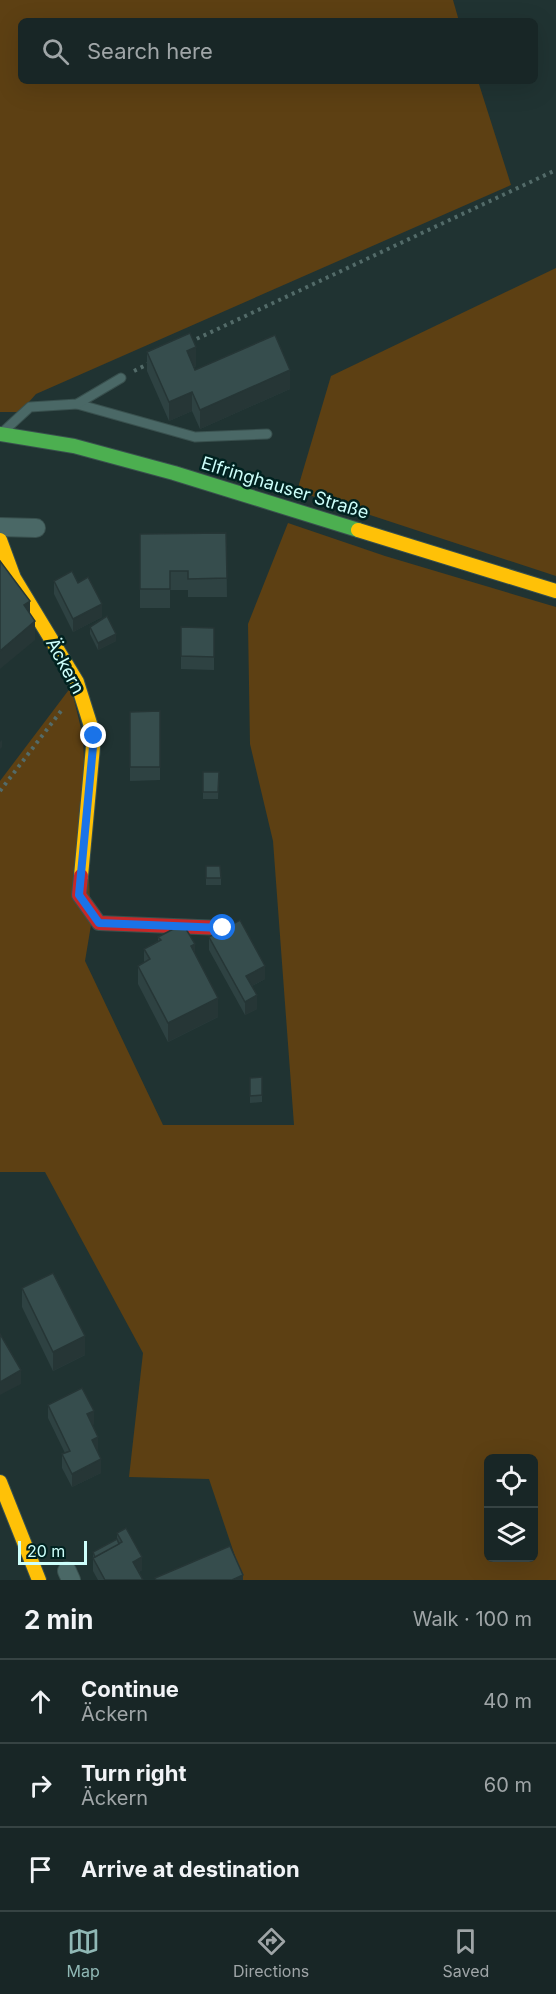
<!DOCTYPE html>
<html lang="en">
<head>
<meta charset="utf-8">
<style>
	body { margin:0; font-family:Inter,sans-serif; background:#212e2e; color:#f1f3f6 }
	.controls { position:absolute; right:18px; bottom:18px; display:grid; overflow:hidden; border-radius:9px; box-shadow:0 6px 24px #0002 }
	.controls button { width:54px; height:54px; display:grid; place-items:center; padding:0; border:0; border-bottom:2px solid #364343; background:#182626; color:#f1f3f6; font:30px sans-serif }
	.scale { position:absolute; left:18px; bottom:15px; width:69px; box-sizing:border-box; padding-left:6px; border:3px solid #cdfffb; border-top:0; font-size:16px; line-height:21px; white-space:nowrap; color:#cdfffb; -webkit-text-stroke:4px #002220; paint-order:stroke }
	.stop { position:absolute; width:18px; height:18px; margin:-14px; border:4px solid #1a73e8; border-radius:50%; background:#fff }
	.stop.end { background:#1a73e8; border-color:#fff; box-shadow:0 2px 6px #0008 }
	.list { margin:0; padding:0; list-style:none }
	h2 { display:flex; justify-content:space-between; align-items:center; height:78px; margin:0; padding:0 24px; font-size:26px }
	h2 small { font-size:20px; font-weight:400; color:#9fa5a7 }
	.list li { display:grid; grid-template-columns:39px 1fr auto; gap:18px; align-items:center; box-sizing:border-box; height:84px; padding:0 24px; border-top:2px solid #364343 }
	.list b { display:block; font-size:22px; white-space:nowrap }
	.list p { margin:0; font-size:20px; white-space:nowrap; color:#9fa5a7 }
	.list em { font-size:20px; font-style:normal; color:#9fa5a7 }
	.icon { flex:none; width:33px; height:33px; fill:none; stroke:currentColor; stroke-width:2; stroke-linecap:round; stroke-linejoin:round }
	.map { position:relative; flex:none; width:556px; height:1580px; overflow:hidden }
	.search { position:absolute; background:#182626; box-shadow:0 6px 24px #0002; left:18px; right:18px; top:18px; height:66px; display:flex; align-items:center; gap:15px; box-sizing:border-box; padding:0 21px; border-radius:9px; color:#9fa5a7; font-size:22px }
	.sheet { height:330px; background:#182626 }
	nav { display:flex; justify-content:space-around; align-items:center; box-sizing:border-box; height:84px; border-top:2px solid #364343; background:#182626; font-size:16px; color:#9fa5a7 }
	nav a { display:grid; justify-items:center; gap:3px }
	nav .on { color:#90b8b5 }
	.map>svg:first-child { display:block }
	.grass { fill:#5d4013; fill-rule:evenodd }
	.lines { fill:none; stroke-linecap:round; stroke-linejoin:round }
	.lane-casing { stroke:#39504e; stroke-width:11 }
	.street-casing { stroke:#39504e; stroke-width:20 }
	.fast-casing { stroke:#39504e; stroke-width:16 }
	.slow-casing { stroke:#39504e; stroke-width:16 }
	.jam-casing { stroke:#39504e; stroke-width:16 }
	.path { stroke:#536b69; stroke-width:4; stroke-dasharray:3 4.5; stroke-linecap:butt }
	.lane { stroke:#4a6866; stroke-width:9 }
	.street { stroke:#4a6866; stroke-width:18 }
	.fast { stroke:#4caf50; stroke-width:14 }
	.slow { stroke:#ffc107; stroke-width:14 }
	.jam { stroke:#c62828; stroke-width:14 }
	.wall { fill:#2e4242 }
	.shaded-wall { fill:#263636 }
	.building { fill:#364d4d; stroke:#263636; stroke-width:1.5 }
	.route { stroke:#1a73e8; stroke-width:8 }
	.labels { text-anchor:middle; stroke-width:5; stroke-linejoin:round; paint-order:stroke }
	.street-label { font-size:18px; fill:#cdfffb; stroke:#002220 }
</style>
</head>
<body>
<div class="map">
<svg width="556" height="1580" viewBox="0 0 556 1580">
	<rect width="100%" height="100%" fill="#203332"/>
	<g class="grass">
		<polygon points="0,0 453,0 459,21 21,21 21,81 478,81 511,185 36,394 20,412 0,412"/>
		<polygon points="556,268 556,576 297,491 331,376"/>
		<path d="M288,523L385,556L556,607V1580H243L209,1479L129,1477L143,1353L45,1172H0V781L71,687L83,737L91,925L85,961L163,1125H294L273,841L250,744L248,624ZM488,1458H534V1558H488Z"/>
	</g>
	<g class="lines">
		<g class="lane-casing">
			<g id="lane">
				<polyline points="77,404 195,437 267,434"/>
				<polyline points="5,430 30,407 77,404 121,378"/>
			</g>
		</g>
		<g class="street-casing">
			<g id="street">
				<polyline points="0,527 36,528"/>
				<polyline points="67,1571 71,1580"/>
			</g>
		</g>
		<g class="fast-casing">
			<polyline id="fast" points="0,434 74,446 174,473 358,530"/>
		</g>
		<g class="slow-casing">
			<g id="slow">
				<polyline points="358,530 556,591"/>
				<polyline points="0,540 14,578 77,682 94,736 81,876"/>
				<polyline points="0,1482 39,1580"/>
			</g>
		</g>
		<g class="jam-casing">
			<polyline id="jam" points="81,876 79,895 99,923 223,928"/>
		</g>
		<g class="path">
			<polyline points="190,342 556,170"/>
			<polyline points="134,371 152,362"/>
			<polyline points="0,791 61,711"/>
		</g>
		<use href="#lane" class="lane"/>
		<use href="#street" class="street"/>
		<use href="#fast" class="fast"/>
		<use href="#slow" class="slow"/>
		<use href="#jam" class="jam"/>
	</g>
	<g class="wall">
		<polygon points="147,352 196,366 194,367 195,370 290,389 200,429 192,411 169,421 147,371"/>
		<polygon points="226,533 227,597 188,597 188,590 170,590 170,608 140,608 140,534"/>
		<polygon points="54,581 78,583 102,617 73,632 54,594"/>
		<polygon points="90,627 116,641 98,650 90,634"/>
		<polygon points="181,627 214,628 214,670 181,669"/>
		<polygon points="160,711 160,780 130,781 130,712"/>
		<polygon points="203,772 219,772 218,799 203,799"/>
		<polygon points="206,866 221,878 221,885 206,885"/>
		<polygon points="158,937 195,953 218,1017 168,1042 138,984 138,966 144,962 144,949 158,941"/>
		<polygon points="209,937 265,979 252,986 257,1009 245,1015 209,950"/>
		<polygon points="262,1077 262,1102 250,1103 250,1078"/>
		<polygon points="22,1288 85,1355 53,1371 22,1307"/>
		<polygon points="48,1405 94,1424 92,1425 98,1451 101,1473 72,1487 62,1468 62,1454 65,1453 48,1418"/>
		<polygon points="117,1533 142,1570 139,1572 143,1580 98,1580 93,1571 93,1552 117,1539"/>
	</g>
	<g class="shaded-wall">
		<polygon points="196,347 196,366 187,370 187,351"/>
		<polygon points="290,370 290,389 200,429 200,410"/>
		<polygon points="192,392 192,411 169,421 169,402"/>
		<polygon points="30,601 30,620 24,605"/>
		<polygon points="102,604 102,617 73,632 73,619"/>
		<polygon points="35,621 35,640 0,669 0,651"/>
		<polygon points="116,634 116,641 98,650 98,643"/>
		<polygon points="2,740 2,747 0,749 0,742"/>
		<polygon points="195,944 195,963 191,946"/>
		<polygon points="265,966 265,979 246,989 246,976"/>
		<polygon points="257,995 257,1009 245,1015 245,1002"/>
		<polygon points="218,998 218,1017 168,1042 168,1023"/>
		<polygon points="85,1336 85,1355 53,1371 53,1352"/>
		<polygon points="21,1370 21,1384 0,1395 0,1382"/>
		<polygon points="94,1411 94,1424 87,1428 87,1414"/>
		<polygon points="98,1437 98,1451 92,1453 92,1440"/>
		<polygon points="101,1459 101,1473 72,1487 72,1474"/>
		<polygon points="142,1557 142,1570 133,1575 133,1562"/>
		<polygon points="243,1575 243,1580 232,1580"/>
	</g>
	<g class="building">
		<polygon points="190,333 196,347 187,351 195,370 275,335 290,370 200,410 192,392 169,402 147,352"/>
		<polygon points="226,533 227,578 188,579 188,571 170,571 170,589 140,589 140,534"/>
		<polygon points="0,561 30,601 24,605 35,621 0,651"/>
		<polygon points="72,571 78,583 88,577 102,604 73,619 54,581"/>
		<polygon points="107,616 116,634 98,643 90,627"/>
		<polygon points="181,627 214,628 214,657 181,656"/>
		<polygon points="160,711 160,767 130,767 130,712"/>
		<polygon points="203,772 219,772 218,792 203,792"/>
		<polygon points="206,866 220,866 221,878 206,878"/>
		<polygon points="240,920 265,966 246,976 257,995 245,1002 209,937"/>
		<polygon points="183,924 195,944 191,946 218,998 168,1023 138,966 150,959 144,949 161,940 158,937"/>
		<polygon points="262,1077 262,1095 250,1096 250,1078"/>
		<polygon points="53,1273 85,1336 53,1352 22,1288"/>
		<polygon points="0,1334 21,1370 0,1382"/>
		<polygon points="82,1388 94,1411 87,1414 98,1437 92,1440 101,1459 72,1474 62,1454 70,1451 48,1405"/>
		<polygon points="126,1528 142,1557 133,1562 143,1580 105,1580 93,1558 122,1542 117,1533"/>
		<polygon points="117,1539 119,1544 95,1557 93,1552"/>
		<polygon points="230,1546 243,1575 232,1580 156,1580 155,1578"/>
	</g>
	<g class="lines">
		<polyline class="route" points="94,736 79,895 99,923 223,928"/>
	</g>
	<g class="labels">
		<g class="street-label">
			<text transform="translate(285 488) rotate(17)" y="6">Elfringhauser Straße</text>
			<text transform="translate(65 666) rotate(62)" y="6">Äckern</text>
		</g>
	</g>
</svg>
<div class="controls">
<button><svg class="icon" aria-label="locate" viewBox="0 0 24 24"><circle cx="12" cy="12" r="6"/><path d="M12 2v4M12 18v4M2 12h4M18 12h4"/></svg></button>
<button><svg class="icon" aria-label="layers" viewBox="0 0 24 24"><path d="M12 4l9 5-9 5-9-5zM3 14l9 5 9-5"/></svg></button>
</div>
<div class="scale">20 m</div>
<div class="stop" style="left:223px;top:928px"></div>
<div class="stop end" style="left:94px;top:736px"></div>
<div class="search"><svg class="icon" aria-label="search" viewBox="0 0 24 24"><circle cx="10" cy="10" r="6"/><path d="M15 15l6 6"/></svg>Search here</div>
</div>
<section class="sheet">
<h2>2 min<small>Walk · 100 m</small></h2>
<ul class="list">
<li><svg class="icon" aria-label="ahead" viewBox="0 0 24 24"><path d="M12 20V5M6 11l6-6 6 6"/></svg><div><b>Continue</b><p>Äckern</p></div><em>40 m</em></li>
<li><svg class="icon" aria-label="right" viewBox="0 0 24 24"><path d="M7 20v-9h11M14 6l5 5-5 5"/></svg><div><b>Turn right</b><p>Äckern</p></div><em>60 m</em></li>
<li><svg class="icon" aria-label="arrive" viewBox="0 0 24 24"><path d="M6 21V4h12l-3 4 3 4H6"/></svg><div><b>Arrive at destination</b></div></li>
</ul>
</section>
<nav>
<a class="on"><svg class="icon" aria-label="map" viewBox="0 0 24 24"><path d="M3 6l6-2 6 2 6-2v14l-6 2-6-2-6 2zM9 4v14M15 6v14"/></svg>Map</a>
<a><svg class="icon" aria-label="directions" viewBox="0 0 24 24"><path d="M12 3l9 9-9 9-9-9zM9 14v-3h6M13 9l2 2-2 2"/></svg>Directions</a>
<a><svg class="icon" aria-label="saved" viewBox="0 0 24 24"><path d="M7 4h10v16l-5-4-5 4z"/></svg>Saved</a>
</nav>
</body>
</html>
